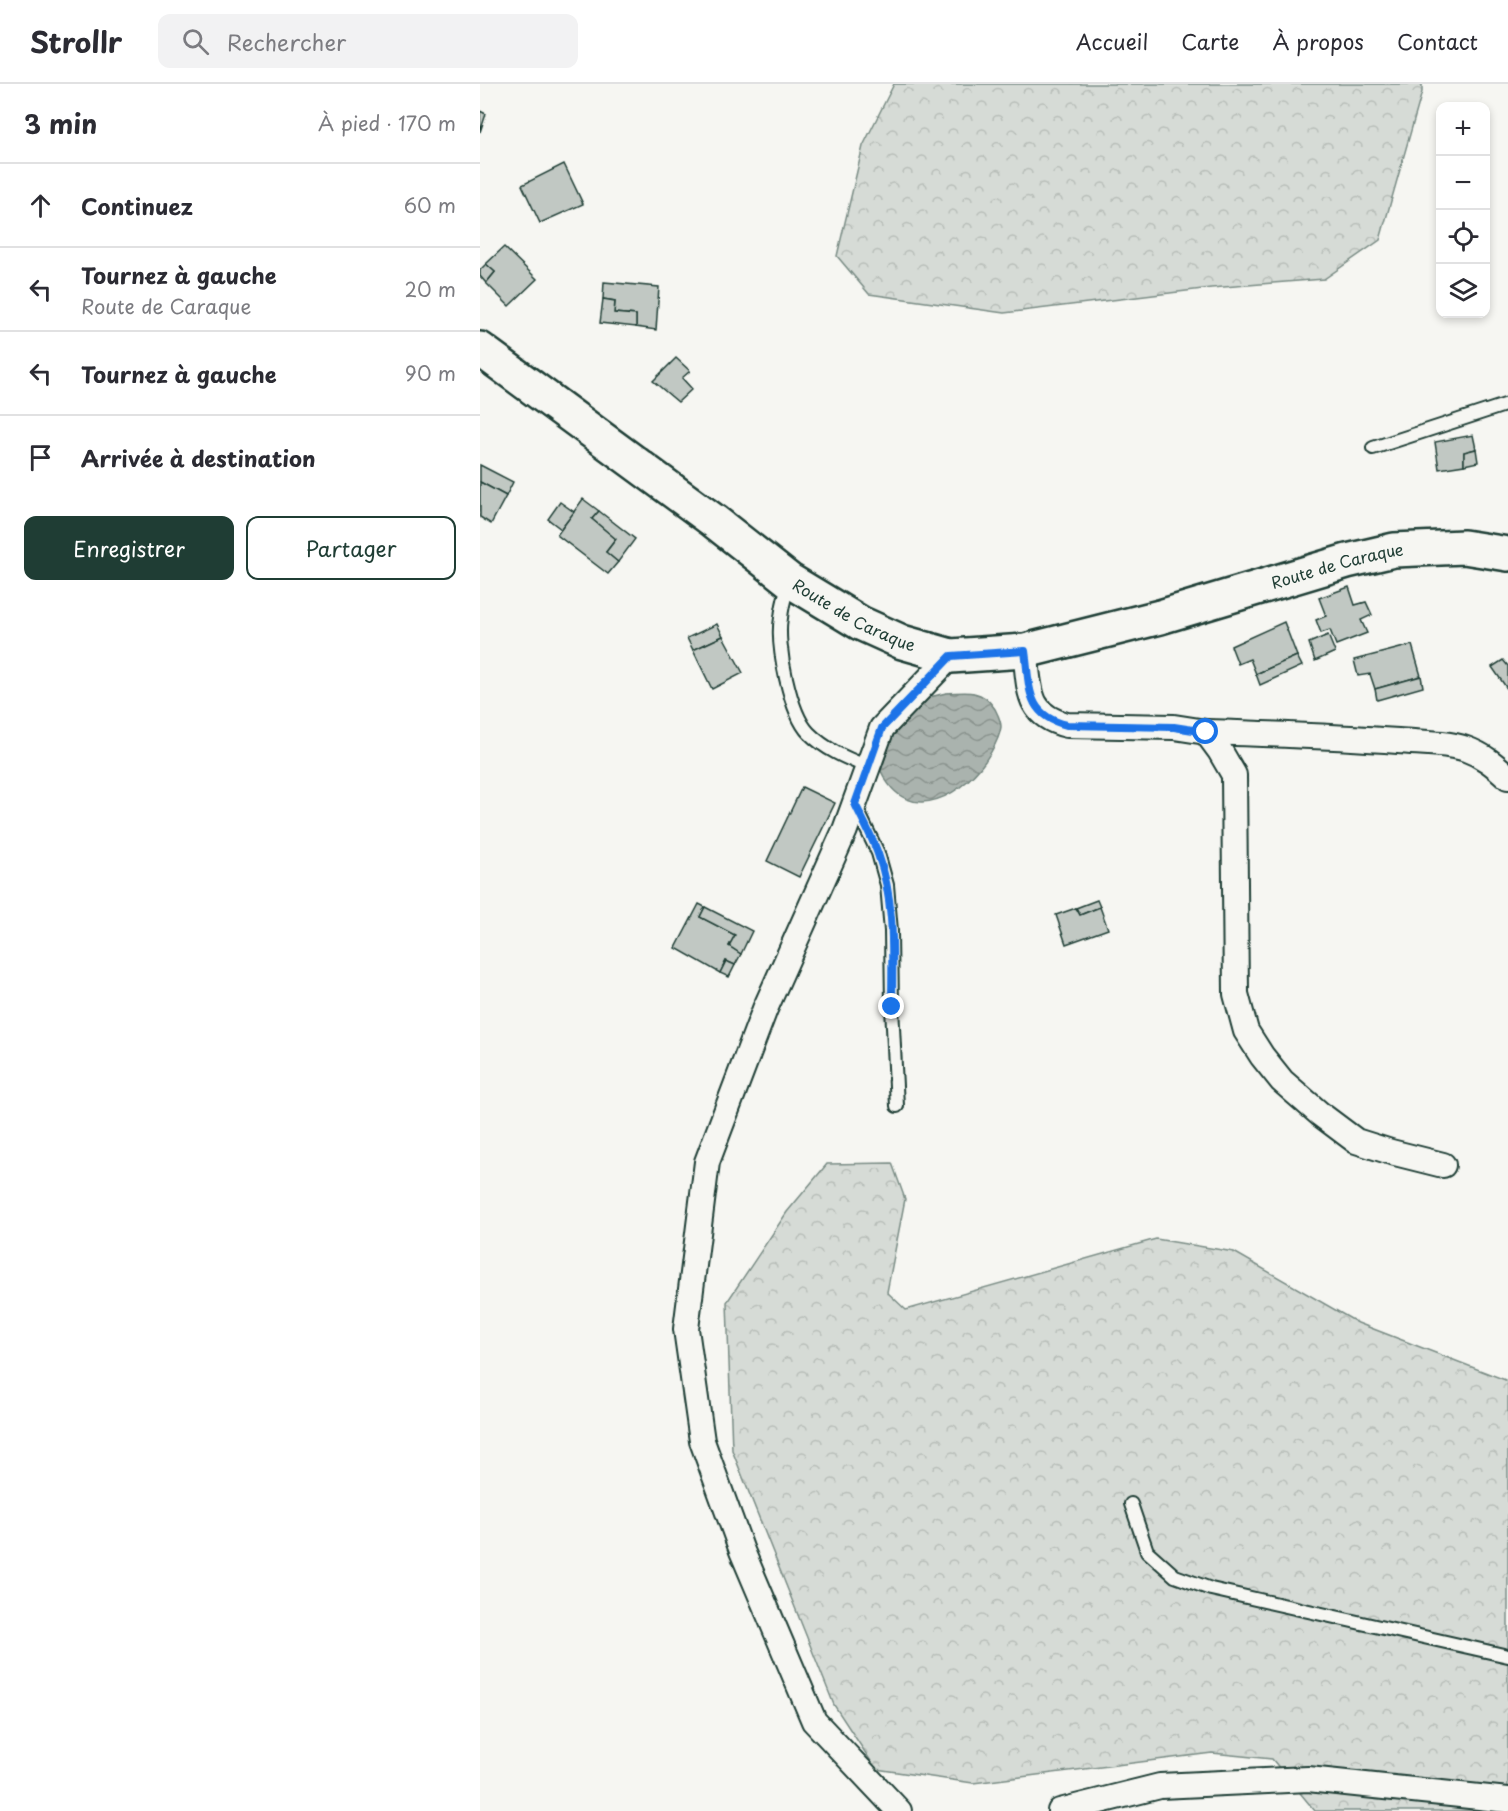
<!DOCTYPE html>
<html lang="fr">
<head>
<meta charset="utf-8">
<style>
	body { margin:0; font-family:"Playpen Sans",sans-serif; background:#f2f2f3; color:#2b2b33 }
	.controls { position:absolute; right:18px; top:18px; display:grid; overflow:hidden; border-radius:12px; box-shadow:0 3px 9px #0003 }
	.controls button { width:54px; height:54px; display:grid; place-items:center; padding:0; border:0; border-bottom:2px solid #e1e1e2; background:#fff; color:#2b2b33; font:30px sans-serif }
	.stop { position:absolute; width:18px; height:18px; margin:-14px; border:4px solid #1a73e8; border-radius:50%; background:#fff }
	.stop.end { background:#1a73e8; border-color:#fff; box-shadow:0 2px 6px #0008 }
	.list { margin:0; padding:0; list-style:none }
	h2 { display:flex; justify-content:space-between; align-items:center; height:78px; margin:0; padding:0 24px; font-size:26px }
	h2 small { font-size:20px; font-weight:400; color:#7c7c81 }
	.list li { display:grid; grid-template-columns:39px 1fr auto; gap:18px; align-items:center; box-sizing:border-box; height:84px; padding:0 24px; border-top:2px solid #e1e1e2 }
	.list b { display:block; font-size:22px; white-space:nowrap }
	.list p { margin:0; font-size:20px; white-space:nowrap; color:#7c7c81 }
	.list em { font-size:20px; font-style:normal; color:#7c7c81 }
	.actions { display:flex; gap:12px; padding:18px 24px }
	.actions a { flex:1; padding:14px 0; border:2px solid #1f3d34; border-radius:12px; text-align:center; font-size:21px; color:#1f3d34 }
	.actions .main { background:#1f3d34; color:#fff }
	.icon { flex:none; width:33px; height:33px; fill:none; stroke:currentColor; stroke-width:2; stroke-linecap:round; stroke-linejoin:round }
	.map { position:relative; flex:none; width:1028px; height:1727px; overflow:hidden }
	header { display:flex; align-items:center; gap:36px; box-sizing:border-box; height:84px; padding:0 30px; background:#fff; border-bottom:2px solid #e1e1e2 }
	header strong { font-size:28px }
	nav { display:flex; gap:33px; margin-inline-start:auto; font-size:21px }
	.search { width:420px; height:54px; background:#f2f2f3; display:flex; align-items:center; gap:15px; box-sizing:border-box; padding:0 21px; border-radius:12px; color:#7c7c81; font-size:22px }
	main { display:flex }
	aside { flex:1; background:#fff }
	.map>svg:first-child { display:block }
	.forest { fill:url(#forest-crowns); stroke:#7a8c85; stroke-width:1.5 }
	.water { fill:url(#water-waves); stroke:#72847d; stroke-width:1.5 }
	.building { fill:#c1c8c3; stroke:#1f3d34; stroke-width:1.5 }
	.lines { fill:none; stroke-linecap:round; stroke-linejoin:round }
	.lane-casing { stroke:#1f3d34; stroke-width:16 }
	.street-casing { stroke:#1f3d34; stroke-width:28 }
	.secondary-casing { stroke:#1f3d34; stroke-width:38 }
	.lane { stroke:#f6f6f2; stroke-width:12 }
	.street { stroke:#f6f6f2; stroke-width:24 }
	.secondary { stroke:#f6f6f2; stroke-width:33 }
	.route { stroke:#1a73e8; stroke-width:8 }
	.labels { text-anchor:middle; stroke-width:4.5; stroke-linejoin:round; paint-order:stroke }
	.street-label { font-size:16px; fill:#1f3d34; stroke:#f6f6f2 }
</style>
</head>
<body>
<header>
<strong>Strollr</strong>
<div class="search"><svg class="icon" aria-label="search" viewBox="0 0 24 24"><circle cx="10" cy="10" r="6"/><path d="M15 15l6 6"/></svg>Rechercher</div>
<nav><a>Accueil</a><a>Carte</a><a>À propos</a><a>Contact</a></nav>
</header>
<main>
<aside>
<h2>3 min<small>À pied · 170 m</small></h2>
<ul class="list">
<li><svg class="icon" aria-label="ahead" viewBox="0 0 24 24"><path d="M12 20V5M6 11l6-6 6 6"/></svg><div><b>Continuez</b></div><em>60 m</em></li>
<li><svg class="icon" aria-label="left" viewBox="0 0 24 24"><path d="M17 20v-9H6M10 6l-5 5 5 5"/></svg><div><b>Tournez à gauche</b><p>Route de Caraque</p></div><em>20 m</em></li>
<li><svg class="icon" aria-label="left" viewBox="0 0 24 24"><path d="M17 20v-9H6M10 6l-5 5 5 5"/></svg><div><b>Tournez à gauche</b></div><em>90 m</em></li>
<li><svg class="icon" aria-label="arrive" viewBox="0 0 24 24"><path d="M6 21V4h12l-3 4 3 4H6"/></svg><div><b>Arrivée à destination</b></div></li>
</ul>
<div class="actions"><a class="main">Enregistrer</a><a>Partager</a></div>
</aside>
<div class="map">
<svg width="1028" height="1727" viewBox="0 0 1028 1727">
	<defs>
		<pattern id="forest-crowns" width="20" height="18" patternUnits="userSpaceOnUse" patternTransform="scale(1.5)"><rect width="20" height="18" fill="#d6dbd6"/><path d="M2 6a3 3 0 1 1 6 0M12 15a3 3 0 1 1 6 0" fill="none" stroke="#b7bdb8"/></pattern>
		<pattern id="water-waves" width="16" height="10" patternUnits="userSpaceOnUse" patternTransform="scale(1.5)"><rect width="16" height="10" fill="#aab3ae"/><path d="M0 5q4-4 8 0t8 0" fill="none" stroke="#8a938e"/></pattern>
	</defs>
	<rect width="100%" height="100%" fill="#f6f6f2"/>
	<filter id="ink" filterUnits="userSpaceOnUse"><feTurbulence type="fractalNoise" baseFrequency=".0167" numOctaves="2"/><feDisplacementMap in="SourceGraphic" scale="12" xChannelSelector="R" yChannelSelector="G"/><feConvolveMatrix kernelMatrix="1 2 1 2 8 2 1 2 1" color-interpolation-filters="sRGB"/></filter>
	<g filter="url(#ink)">
		<g class="forest">
			<polygon points="414,0 942,0 942,8 900,156 844,195 731,204 524,229 389,210 357,172 383,62"/>
			<polygon points="412,1079 425,1115 407,1208 426,1226 676,1155 754,1168 878,1239 1028,1297 1028,1727 835,1727 792,1675 732,1669 493,1699 396,1685 354,1621 252,1366 247,1218 307,1128 347,1080"/>
		</g>
		<path class="water" d="M466,609C475,609 486,607 494,609C504,611 510,617 515,625C518,631 521,636 521,643C520,652 515,661 511,668C487,710 428,746 401,687L411,655L423,637L450,613Z"/>
		<g class="building">
			<polygon points="0,27 6,30 0,48"/>
			<polygon points="84,80 103,120 60,139 42,101"/>
			<polygon points="24,163 57,195 29,222 6,199 15,188 6,180"/>
			<polygon points="6,180 15,188 6,199 0,192 0,186"/>
			<polygon points="124,198 179,203 176,246 156,243 156,231 134,229 135,217 123,215"/>
			<polygon points="123,215 135,217 134,229 156,231 156,243 120,239"/>
			<polygon points="196,274 210,287 202,294 212,305 198,318 173,297"/>
			<polygon points="993,351 996,365 984,368 984,381 959,385 955,358"/>
			<polygon points="996,365 998,378 984,381 984,368"/>
			<polygon points="0,381 33,398 26,412 0,398"/>
			<polygon points="0,398 26,412 11,440 0,433"/>
			<polygon points="103,415 119,427 112,435 136,455 126,468 138,478 128,490 77,451"/>
			<polygon points="80,418 94,428 81,445 68,435"/>
			<polygon points="119,427 155,455 138,478 126,468 136,455 112,435"/>
			<polygon points="869,503 875,521 886,518 892,531 881,536 887,549 856,561 850,546 841,549 836,536 846,532 839,514"/>
			<polygon points="804,538 817,572 776,590 770,575 758,580 751,562"/>
			<polygon points="237,540 243,552 213,566 207,554"/>
			<polygon points="848,551 855,568 835,577 829,559"/>
			<polygon points="243,552 263,589 232,605 213,566"/>
			<polygon points="932,561 941,592 895,605 890,590 878,592 874,576"/>
			<polygon points="817,572 822,582 780,601 776,590"/>
			<polygon points="1023,576 1028,582 1028,606 1012,583"/>
			<polygon points="941,592 943,603 897,616 895,605"/>
			<polygon points="322,703 355,719 319,793 287,777"/>
			<polygon points="617,816 620,823 600,831 596,824"/>
			<polygon points="219,820 225,823 220,833 255,851 249,862 261,870 255,881 246,877 240,889 196,864"/>
			<polygon points="225,823 272,847 261,870 249,862 255,851 220,833"/>
			<polygon points="620,823 628,845 586,860 576,831 596,824 600,831"/>
			<polygon points="246,877 255,881 249,893 240,889"/>
		</g>
		<g class="lines">
			<g class="lane-casing">
				<g id="lane">
					<polyline points="893,364 1028,320"/>
					<path d="M309,497C306,509 302,521 301,534C296,560 310,630 329,649C346,666 366,674 388,683"/>
					<polyline points="375,721 398,769 407,801 411,847 412,923 417,1022"/>
					<polyline points="651,1420 667,1467 695,1492 731,1505 1028,1572"/>
				</g>
			</g>
			<g class="street-casing">
				<g id="street">
					<path d="M545,567C550,602 545,631 587,641L694,643L726,648L740,667L754,691L756,910L766,947L782,972L802,997L840,1030L876,1057L911,1068L963,1081"/>
					<path d="M726,648C790,650 854,652 918,657C940,659 965,658 986,665C1003,671 1015,681 1028,693"/>
					<polyline points="419,1727 334,1637 262,1467 222,1357 206,1245 227,1078 285,925 365,746 402,644 471,572"/>
					<polyline points="580,1727 680,1702 828,1695 1028,1716"/>
				</g>
			</g>
			<g class="secondary-casing">
				<g id="secondary">
					<path id="s1" d="M0,265L234,437L309,496L380,539L422,558L471,572L545,567L680,533L867,477L914,466L984,463L1028,470"/>
				</g>
			</g>
			<use href="#lane" class="lane"/>
			<use href="#street" class="street"/>
			<use href="#secondary" class="secondary"/>
		</g>
	</g>
	<g class="lines" filter="url(#ink)">
		<path class="route" d="M412,923C412,873 416,819 398,770C392,753 383,736 375,720L402,644L471,572L545,567C550,602 545,631 587,641L694,643L726,648"/>
	</g>
	<g class="labels">
		<g class="street-label">
			<text dy="6" stroke="none"><textPath href="#s1" startOffset="964">Route de Caraque</textPath></text>
			<text dy="6" stroke="none"><textPath href="#s1" startOffset="460">Route de Caraque</textPath></text>
		</g>
	</g>
</svg>
<div class="controls">
<button>+</button>
<button>−</button>
<button><svg class="icon" aria-label="locate" viewBox="0 0 24 24"><circle cx="12" cy="12" r="6"/><path d="M12 2v4M12 18v4M2 12h4M18 12h4"/></svg></button>
<button><svg class="icon" aria-label="layers" viewBox="0 0 24 24"><path d="M12 4l9 5-9 5-9-5zM3 14l9 5 9-5"/></svg></button>
</div>
<div class="stop" style="left:726px;top:648px"></div>
<div class="stop end" style="left:412px;top:923px"></div>
</div>
</main>
</body>
</html>
